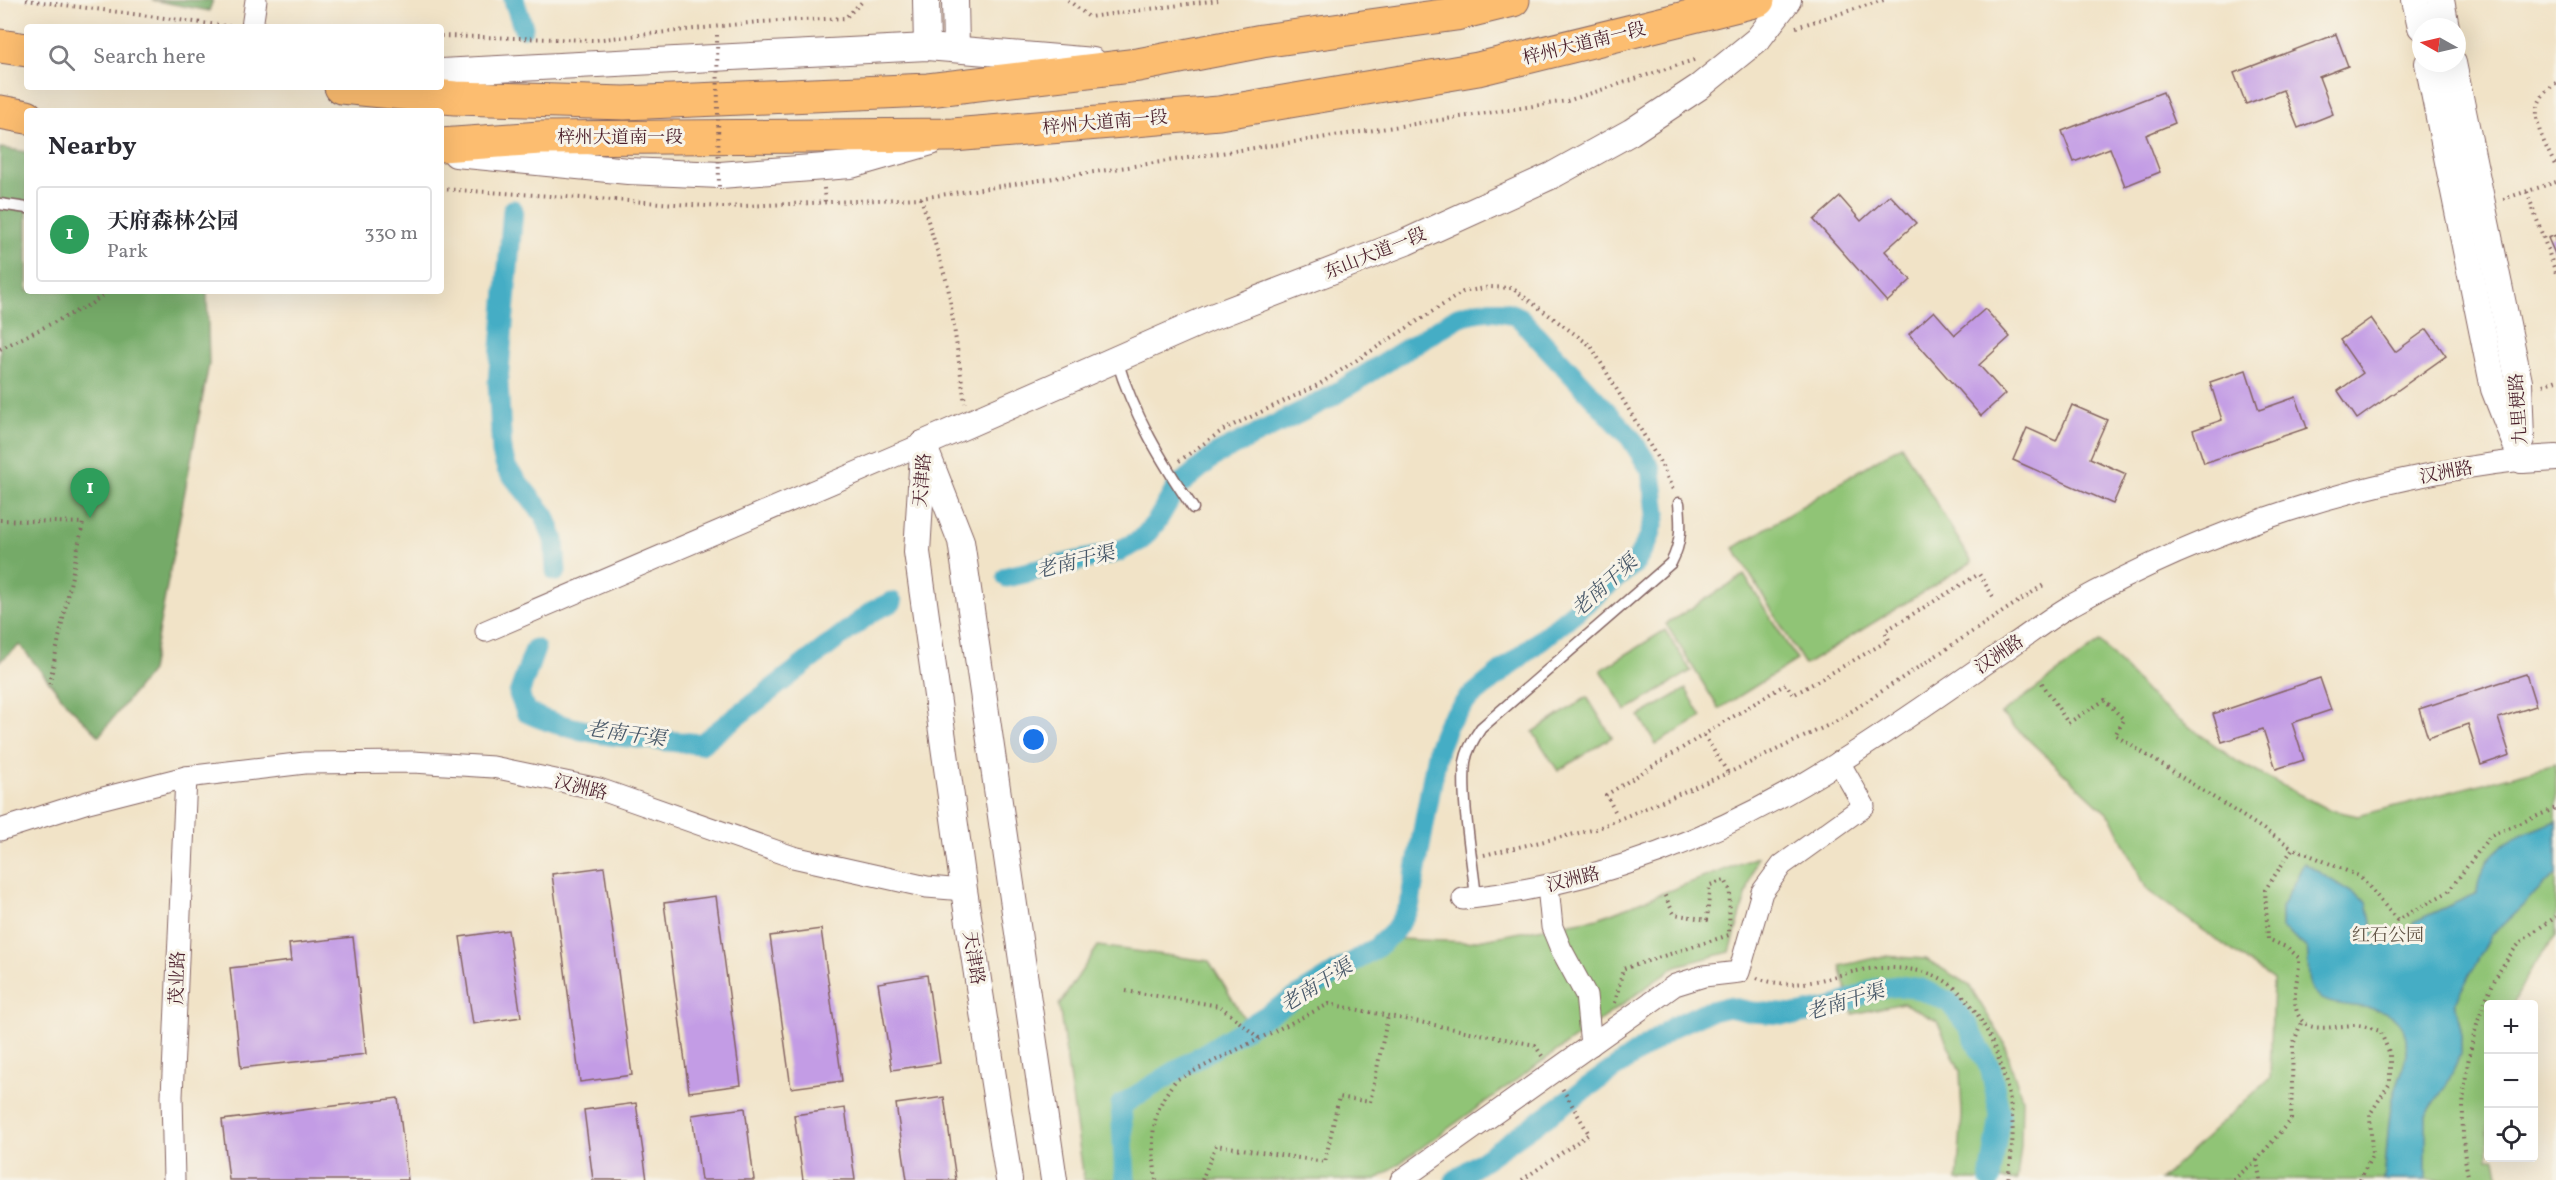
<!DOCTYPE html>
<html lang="en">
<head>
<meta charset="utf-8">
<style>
	body { margin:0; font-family:Vollkorn,"Noto Serif SC",serif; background:#f2f2f3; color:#2b2b33 }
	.controls { position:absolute; right:18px; bottom:18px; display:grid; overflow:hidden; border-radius:6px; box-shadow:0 6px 24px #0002 }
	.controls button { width:54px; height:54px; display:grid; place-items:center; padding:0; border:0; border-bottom:2px solid #e1e1e2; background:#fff; color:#2b2b33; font:30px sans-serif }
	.compass { position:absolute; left:2412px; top:18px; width:54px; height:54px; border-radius:50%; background:#fff; box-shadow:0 6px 24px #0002; rotate:278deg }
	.you { position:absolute; left:1034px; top:740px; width:21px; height:21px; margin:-15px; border:4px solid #fff; border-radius:50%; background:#1a73e8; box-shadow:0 0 0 9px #1a73e833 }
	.badge { display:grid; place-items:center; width:39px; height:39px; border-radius:50%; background:#d1495b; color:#fff; font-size:20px; font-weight:700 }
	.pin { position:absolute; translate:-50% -50px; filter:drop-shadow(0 2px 3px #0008) }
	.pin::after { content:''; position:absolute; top:32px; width:21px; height:18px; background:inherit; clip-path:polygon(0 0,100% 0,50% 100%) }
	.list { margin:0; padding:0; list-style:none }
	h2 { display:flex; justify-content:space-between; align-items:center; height:78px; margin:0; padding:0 24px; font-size:26px }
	h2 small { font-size:20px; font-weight:400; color:#7c7c81 }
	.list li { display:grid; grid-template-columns:39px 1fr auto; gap:18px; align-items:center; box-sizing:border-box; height:96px; margin:0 12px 12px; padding:0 12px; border:2px solid #e1e1e2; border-radius:6px }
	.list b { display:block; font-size:22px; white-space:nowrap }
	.list p { margin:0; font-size:20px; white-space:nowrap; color:#7c7c81 }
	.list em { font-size:20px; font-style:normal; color:#7c7c81 }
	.icon { flex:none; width:33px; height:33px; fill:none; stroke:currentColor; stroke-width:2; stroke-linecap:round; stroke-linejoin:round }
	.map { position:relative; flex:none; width:2556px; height:1180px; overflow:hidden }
	.search { position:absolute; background:#fff; box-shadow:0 6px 24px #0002; left:24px; top:24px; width:420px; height:66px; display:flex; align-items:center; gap:15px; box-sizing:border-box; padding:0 21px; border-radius:6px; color:#7c7c81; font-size:22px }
	.panel { position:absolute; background:#fff; box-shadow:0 6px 24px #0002; left:24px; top:108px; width:420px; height:186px; border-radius:6px }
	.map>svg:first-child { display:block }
	.green { fill:#90c476; stroke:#6d7250; stroke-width:1.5 }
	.forest { fill:#74aa67; stroke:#5f6449; stroke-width:1.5 }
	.water { fill:#45adc5; stroke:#486678; stroke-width:1.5 }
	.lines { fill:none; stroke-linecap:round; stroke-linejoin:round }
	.canal { stroke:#45adc5; stroke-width:21 }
	.building { fill:#c39ce5 }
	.service-casing { stroke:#846462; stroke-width:13 }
	.minor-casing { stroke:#846462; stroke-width:23 }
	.tertiary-casing { stroke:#846462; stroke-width:28 }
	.trunk-casing { stroke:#846462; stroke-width:35 }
	.path { stroke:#846462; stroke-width:4; stroke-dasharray:1.5 4.5; stroke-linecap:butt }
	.service { stroke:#fff; stroke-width:10 }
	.minor { stroke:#fff; stroke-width:21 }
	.tertiary { stroke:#fff; stroke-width:26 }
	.trunk { stroke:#fcbd6f; stroke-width:33 }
	.path-bridge { stroke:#846462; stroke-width:4; stroke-dasharray:1.5 4.5; stroke-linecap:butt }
	.labels { text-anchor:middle; stroke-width:6; stroke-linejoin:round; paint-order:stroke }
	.street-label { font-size:18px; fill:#4a1f2b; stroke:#f7f3e8 }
	.park-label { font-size:18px; fill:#5f5142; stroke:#f7f3e8 }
	.water-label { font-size:20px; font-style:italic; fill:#485869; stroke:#f7f3e8 }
</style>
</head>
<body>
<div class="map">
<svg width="2556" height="1180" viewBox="0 0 2556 1180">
	<rect width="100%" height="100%" fill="#f7f3e8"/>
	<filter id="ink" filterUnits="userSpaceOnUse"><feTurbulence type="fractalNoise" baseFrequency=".0167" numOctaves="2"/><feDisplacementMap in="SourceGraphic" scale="12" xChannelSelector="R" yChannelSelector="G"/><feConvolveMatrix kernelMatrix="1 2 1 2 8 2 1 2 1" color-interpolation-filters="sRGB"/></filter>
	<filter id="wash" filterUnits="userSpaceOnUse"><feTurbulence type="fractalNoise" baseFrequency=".008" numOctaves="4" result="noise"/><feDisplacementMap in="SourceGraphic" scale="24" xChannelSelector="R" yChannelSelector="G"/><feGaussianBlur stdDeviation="1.35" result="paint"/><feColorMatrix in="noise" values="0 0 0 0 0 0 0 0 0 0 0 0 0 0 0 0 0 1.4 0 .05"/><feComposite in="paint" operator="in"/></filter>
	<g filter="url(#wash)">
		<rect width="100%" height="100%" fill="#f1e3c7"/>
		<g class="green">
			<polygon points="1901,445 1972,562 1805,665 1734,548"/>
			<polygon points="1744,575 1797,660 1719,709 1666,624"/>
			<polygon points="1665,630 1691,671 1626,711 1601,670"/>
			<polygon points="2100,642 2157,703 2238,762 2327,809 2358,816 2556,764 2556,936 2534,964 2513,1004 2488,1004 2488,1158 2496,1158 2500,1180 2160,1180 2270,1078 2273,980 2147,890 2112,818 2001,714"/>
			<polygon points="1686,689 1702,717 1656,744 1639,716"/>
			<polygon points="1587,697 1612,737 1558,771 1533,732"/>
			<polygon points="1757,857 1730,952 1676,966 1376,1180 1084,1180 1059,1005 1098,946 1209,961 1253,1033 1398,939 1467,942 1598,918"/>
			<polygon points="1884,956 1926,959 1969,985 2003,1040 2022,1098 2021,1146 2017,1180 1957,1180 1962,1115 1960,1071 1937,1021 1903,1003 1853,1014 1840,966"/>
		</g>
		<g class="forest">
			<polygon points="152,0 213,0 209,11"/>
			<polygon points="0,148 27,152 27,291 207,291 209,364 151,671 99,736 68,705 20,645 0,661"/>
		</g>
		<path class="water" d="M2556,821V874L2491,936L2455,1002L2461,1029V1054L2447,1084L2426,1115V1180H2384C2387,1154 2387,1127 2392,1102C2397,1081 2408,1063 2406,1040C2399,989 2328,1020 2312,989C2307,980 2309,960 2307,948L2281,928V908L2304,863L2367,902L2376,945L2415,938L2413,922L2477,893C2481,846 2518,836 2556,821Z"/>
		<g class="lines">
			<g class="canal">
				<polyline points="514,0 523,27"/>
				<polyline points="513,210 498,382 502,453 507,469 545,516 554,540 556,571"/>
				<path d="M1007,577L1117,552L1141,540L1157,521L1177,487L1217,454L1327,399L1458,317C1481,309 1497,308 1519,317L1630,437L1651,470L1656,514L1649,538L1636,562L1468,699L1448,723L1438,748L1409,908L1394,931L1376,948L1121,1105L1125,1180"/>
				<path d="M535,649L519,694L526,712C578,737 644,738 701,744L873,611L892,602"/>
				<polyline points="1455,1180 1675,1026 1703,1013 1728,1007 1752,1012 1796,1015 1832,1008 1875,989 1898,986 1921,989 1949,1002 1968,1026 1991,1070 2000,1115 1990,1180"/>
			</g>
		</g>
		<g id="blocks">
			<g class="building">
				<polygon points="2336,34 2348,66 2319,77 2333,114 2298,128 2283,90 2246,104 2234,73"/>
				<polygon points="2163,92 2175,123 2146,135 2160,172 2125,186 2110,148 2074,162 2062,131"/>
				<polygon points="1890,195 1916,223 1885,251 1911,280 1887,302 1814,220 1840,197 1861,221"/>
				<polygon points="2556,235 2556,256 2548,238"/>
				<polygon points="1985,309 2010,337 1979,365 2005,394 1981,416 1909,334 1934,311 1955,335"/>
				<polygon points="2371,318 2395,352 2427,329 2446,356 2357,419 2338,391 2363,373 2340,340"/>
				<polygon points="2246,370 2259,410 2296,397 2307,428 2204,463 2193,430 2222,420 2210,382"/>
				<polygon points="2072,405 2107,420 2090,458 2126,474 2113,504 2013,460 2027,428 2056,441"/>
				<polygon points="2526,674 2536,706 2498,718 2510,755 2481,765 2468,724 2428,738 2419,709"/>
				<polygon points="2320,678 2331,710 2292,723 2304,760 2276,769 2263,729 2222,742 2213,714"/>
				<polygon points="604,867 632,1075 580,1082 552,874"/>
				<polygon points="716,896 741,1085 689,1092 664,903"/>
				<polygon points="821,929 842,1081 791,1088 770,936"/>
				<polygon points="508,930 521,1017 473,1024 460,937"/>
				<polygon points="353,937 366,1054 241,1068 230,968 291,961 289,944"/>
				<polygon points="927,975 940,1063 892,1070 878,983"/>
				<polygon points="944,1097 956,1180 907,1180 896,1104"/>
				<polygon points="398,1098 408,1180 229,1180 222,1120"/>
				<polygon points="636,1103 647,1180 593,1180 584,1110"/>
				<polygon points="745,1108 754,1180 701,1180 692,1115"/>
				<polygon points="845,1108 855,1180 803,1180 794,1115"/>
			</g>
		</g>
	</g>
	<g filter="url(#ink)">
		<use href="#blocks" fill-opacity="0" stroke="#846462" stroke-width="1.5"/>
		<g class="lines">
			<g class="service-casing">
				<g id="service">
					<polyline points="0,204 27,208"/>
					<path d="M1117,360C1133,414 1162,462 1193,508"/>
					<path d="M1476,897C1472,859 1461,798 1465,762C1467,749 1474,738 1481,728L1671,563C1682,542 1681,526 1679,503"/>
				</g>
			</g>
			<g class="minor-casing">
				<g id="minor">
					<polyline points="252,27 256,0"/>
					<polyline points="486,631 923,444"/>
					<polyline points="0,830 88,802 186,777 305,763 413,762 493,767 599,789 793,857 927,887 964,890"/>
					<polyline points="1548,886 1552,927 1561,949 1586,995 1591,1045"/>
					<path d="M1463,899C1600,884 1722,836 1838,763C1896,727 1951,687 2007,649C2028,635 2048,619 2070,606C2209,528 2364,478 2522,460"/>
					<polyline points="174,1180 172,1096 186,777"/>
					<polyline points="1401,1180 1675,985 1704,976 1739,972 1762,892 1782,865 1864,806 1839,762"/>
				</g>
			</g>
			<g class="tertiary-casing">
				<g id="tertiary">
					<polyline points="926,0 927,47"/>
					<polyline points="955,0 956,48"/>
					<polyline points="2415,0 2421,27"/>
					<polyline points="2441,0 2446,27"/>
					<polyline points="2428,63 2494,389 2522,460"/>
					<polyline points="2453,63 2519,382 2521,439"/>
					<polyline points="441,72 927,47 1093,61"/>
					<polyline points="456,154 628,171 720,175 851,165 931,142"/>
					<polyline points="923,444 1212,317 1406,242 1553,175 1631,132 1699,87 1758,39 1788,0"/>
					<polyline points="923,444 961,541 1054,1180"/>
					<polyline points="923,453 917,552 964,890 1009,1180"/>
					<polyline points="2522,460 2556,458"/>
				</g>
			</g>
			<g class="trunk-casing">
				<g id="trunk">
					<polyline points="0,46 27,50"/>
					<polyline points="341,87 455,98 624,103 928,90 1138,65 1262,41 1456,14 1513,0"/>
					<polyline points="0,112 27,117"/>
					<polyline points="441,145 540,138 953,135 1219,113 1478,69 1758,0"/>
				</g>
			</g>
			<g class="path">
				<polyline points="26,0 233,27"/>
				<polyline points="1068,0 1089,17 1218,0"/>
				<polyline points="1796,27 1884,0"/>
				<polyline points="441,36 594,40 758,22 845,18 864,0"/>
				<path d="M2556,83C2521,107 2542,137 2556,167"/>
				<polyline points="824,188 825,203"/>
				<polyline points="441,189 723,207 921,198 1567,101 1697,59"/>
				<polyline points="2527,192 2556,273"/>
				<polyline points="921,198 948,286 965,403"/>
				<polyline points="2503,199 2556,182"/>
				<polyline points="0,349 91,304 108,291"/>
				<polyline points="2543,385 2556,380"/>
				<polyline points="1179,461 1223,430 1318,385 1463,292 1490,287 1512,288 1591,346 1661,464 1674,492"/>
				<polyline points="0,520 83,523 49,686"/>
				<polyline points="2042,683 2068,723 2105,700 2124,720 2115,735 2293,848"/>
				<polyline points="1704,735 1728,773"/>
				<polyline points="1615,811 1606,795 1786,684 1793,695 1889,640 1885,631 1979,574 1994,598"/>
				<polyline points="1484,855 1596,829 1728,773 1835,722 2045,584"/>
				<path d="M1757,978C1809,996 1838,967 1887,968C1905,968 1924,970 1940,978C1983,1000 2007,1070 2012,1116C2014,1136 2011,1160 2008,1180"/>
				<polyline points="1126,991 1220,1006 1260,1039"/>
				<polyline points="1615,1003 1623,969 1729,935 1730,890 1725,880 1710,885 1707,920 1674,914 1664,894"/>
				<polyline points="2257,1160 2260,1180"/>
				<path d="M1156,1180C1151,1138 1149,1114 1176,1080L1329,1004L1535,1045L1542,1056"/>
				<polyline points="1202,1180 1216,1145 1325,1162 1339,1097 1370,1102 1388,1016"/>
				<polyline points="1522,1180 1589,1134 1562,1088"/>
				<polyline points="2233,1180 2257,1160 2291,1119 2293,1045 2302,1020"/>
				<path d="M2360,1180L2372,1155L2370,1114L2390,1083V1054L2380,1031C2373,1029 2365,1026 2357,1025C2332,1025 2297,1040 2295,1000C2294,986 2300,972 2299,958L2288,948L2268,939L2265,890L2293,848L2361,877L2397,920L2448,892L2490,836L2556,808"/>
				<path d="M2469,1180C2452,1109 2470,999 2519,944C2529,934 2544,925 2556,917"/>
			</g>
			<use href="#service" class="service"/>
			<use href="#minor" class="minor"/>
			<use href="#tertiary" class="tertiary"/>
			<use href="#trunk" class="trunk"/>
			<polyline class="path-bridge" points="717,35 719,191"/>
		</g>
	</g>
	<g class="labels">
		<g class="street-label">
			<text transform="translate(1584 43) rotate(-14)" y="6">梓州大道南一段</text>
			<text transform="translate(1105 122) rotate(-5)" y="6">梓州大道南一段</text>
			<text x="620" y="143">梓州大道南一段</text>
			<text transform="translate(1375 253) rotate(-22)" y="6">东山大道一段</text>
			<text transform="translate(2518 409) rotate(-94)" y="6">九里梗路</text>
			<text transform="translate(2446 472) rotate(-11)" y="6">汉洲路</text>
			<text transform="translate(922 480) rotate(-85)" y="6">天津路</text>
			<text transform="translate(1999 654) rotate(-34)" y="6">汉洲路</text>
			<text transform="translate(581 787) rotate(14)" y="6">汉洲路</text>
			<text transform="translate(1573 879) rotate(-14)" y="6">汉洲路</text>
			<text transform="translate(974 958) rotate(81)" y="6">天津路</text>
			<text transform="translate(177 978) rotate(-88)" y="6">茂业路</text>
		</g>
		<g class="park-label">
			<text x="2388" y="941">红石公园</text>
		</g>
		<g class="water-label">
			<text transform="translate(1075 561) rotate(-14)" y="7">老南干渠</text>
			<text transform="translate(1604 585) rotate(-42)" y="7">老南干渠</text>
			<text transform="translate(626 733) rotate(8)" y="7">老南干渠</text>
			<text transform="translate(1316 985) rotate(-32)" y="7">老南干渠</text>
			<text transform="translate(1845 1001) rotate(-17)" y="7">老南干渠</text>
		</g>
	</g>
</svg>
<div class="controls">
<button>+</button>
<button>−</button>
<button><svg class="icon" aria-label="locate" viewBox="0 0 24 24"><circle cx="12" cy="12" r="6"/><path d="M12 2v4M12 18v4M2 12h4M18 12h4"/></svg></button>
</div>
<svg class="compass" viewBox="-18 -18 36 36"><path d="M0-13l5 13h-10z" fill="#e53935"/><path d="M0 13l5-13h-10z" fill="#7c7c81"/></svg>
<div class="you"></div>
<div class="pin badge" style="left:90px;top:518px;background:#2e9e5b">1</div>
<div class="search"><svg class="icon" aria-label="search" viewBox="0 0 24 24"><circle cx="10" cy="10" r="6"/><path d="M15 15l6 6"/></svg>Search here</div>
<section class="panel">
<h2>Nearby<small></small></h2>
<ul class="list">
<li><span class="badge" style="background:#2e9e5b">1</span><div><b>天府森林公园</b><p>Park</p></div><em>330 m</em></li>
</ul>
</section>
</div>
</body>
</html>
